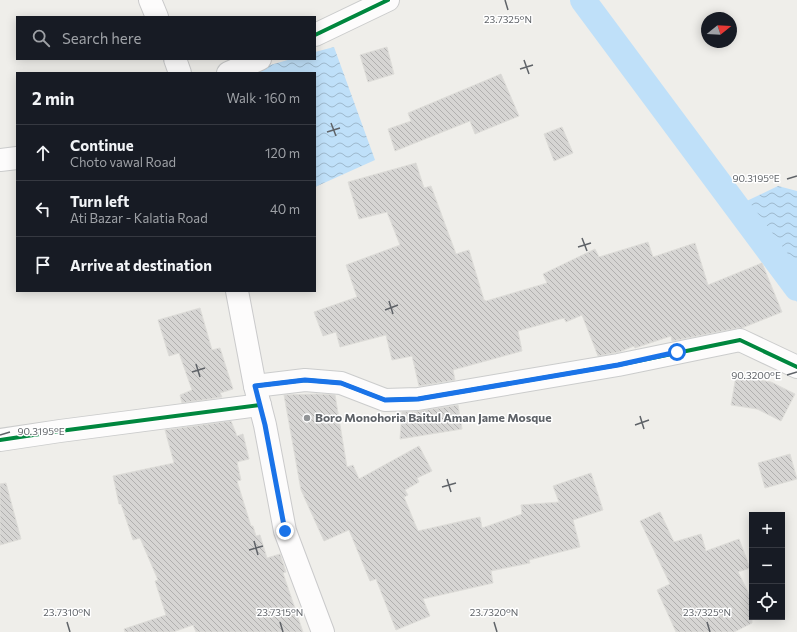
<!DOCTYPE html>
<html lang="en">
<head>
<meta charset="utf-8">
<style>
	body { margin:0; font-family:Commissioner,sans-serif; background:#242831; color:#f1f3f6 }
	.controls { position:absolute; right:12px; bottom:12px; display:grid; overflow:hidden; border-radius:0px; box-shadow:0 2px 10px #0003 }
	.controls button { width:36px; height:36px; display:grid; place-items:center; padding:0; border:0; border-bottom:1px solid #363941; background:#171b24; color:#f1f3f6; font:20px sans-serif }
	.compass { position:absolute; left:701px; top:12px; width:36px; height:36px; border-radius:50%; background:#171b24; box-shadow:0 2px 10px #0003; rotate:72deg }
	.stop { position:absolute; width:12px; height:12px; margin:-9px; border:3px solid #1a73e8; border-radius:50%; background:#fff }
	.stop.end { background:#1a73e8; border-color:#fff; box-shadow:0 1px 4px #0008 }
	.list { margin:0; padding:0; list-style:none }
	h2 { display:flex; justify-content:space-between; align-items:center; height:52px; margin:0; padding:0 16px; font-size:17px }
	h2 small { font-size:13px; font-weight:400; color:#9ea1a6 }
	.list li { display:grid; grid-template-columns:26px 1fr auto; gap:12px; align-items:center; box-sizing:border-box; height:56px; padding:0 16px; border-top:1px solid #363941 }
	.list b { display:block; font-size:15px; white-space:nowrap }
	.list p { margin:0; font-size:13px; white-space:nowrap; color:#9ea1a6 }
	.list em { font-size:13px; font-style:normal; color:#9ea1a6 }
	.icon { flex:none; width:22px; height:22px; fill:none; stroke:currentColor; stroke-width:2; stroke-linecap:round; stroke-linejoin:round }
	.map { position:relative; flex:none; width:797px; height:632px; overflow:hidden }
	.search { position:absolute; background:#171b24; box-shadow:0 2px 10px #0003; left:16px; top:16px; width:300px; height:44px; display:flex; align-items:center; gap:10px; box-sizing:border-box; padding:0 14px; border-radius:0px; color:#9ea1a6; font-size:15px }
	.panel { position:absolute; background:#171b24; box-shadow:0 2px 10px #0003; left:16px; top:72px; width:300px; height:220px; border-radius:0px }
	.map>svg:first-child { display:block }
	.water { fill:url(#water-waves) }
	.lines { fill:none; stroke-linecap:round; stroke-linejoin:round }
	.canal { stroke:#bfe0f9; stroke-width:26 }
	.building { fill:url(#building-back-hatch); stroke:#deddd9 }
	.minor-casing { stroke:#cbcccc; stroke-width:24 }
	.secondary-casing { stroke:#cacacb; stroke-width:24 }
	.minor { stroke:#fdfcfc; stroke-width:22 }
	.secondary { stroke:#fdfcfc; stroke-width:22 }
	.cycleway-casing { stroke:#fff; stroke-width:6 }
	.cycleway { stroke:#00873e; stroke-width:4 }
	.route { stroke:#1a73e8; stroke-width:5 }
	.ticks { fill:none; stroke:#5f6368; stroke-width:1.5 }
	.poi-dot { fill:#919496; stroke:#fff; stroke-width:1.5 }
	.labels { text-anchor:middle; stroke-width:3; stroke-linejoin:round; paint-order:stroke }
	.poi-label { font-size:12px; font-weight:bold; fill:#5f6368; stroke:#fff; text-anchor:start }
	.ticks-label { font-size:10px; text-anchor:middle; fill:#5f6368; stroke:#fff; stroke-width:3; stroke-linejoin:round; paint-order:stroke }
</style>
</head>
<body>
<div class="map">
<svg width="797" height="632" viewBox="0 0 797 632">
	<defs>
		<pattern id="water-waves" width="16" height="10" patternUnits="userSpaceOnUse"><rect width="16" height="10" fill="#bfe0f9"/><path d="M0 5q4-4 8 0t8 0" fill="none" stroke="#9eb9cd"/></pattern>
		<pattern id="building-back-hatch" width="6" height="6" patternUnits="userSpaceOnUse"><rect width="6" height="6" fill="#d6d5d3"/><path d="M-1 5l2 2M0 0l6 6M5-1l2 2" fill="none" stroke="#b1b0af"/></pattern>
	</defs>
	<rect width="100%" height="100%" fill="#efeeea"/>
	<g class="water">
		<polygon points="334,47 375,160 315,187 315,73 249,73 250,71 291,59 315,59 315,52"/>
		<polygon points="778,186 797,191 797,302 750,242 734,207"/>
	</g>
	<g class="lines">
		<polyline class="canal" points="583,0 797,288"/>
	</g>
	<g class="building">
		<polygon points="387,47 394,74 368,82 360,55"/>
		<polygon points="501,74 519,116 475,134 470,121 395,151 388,129 411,121 408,113"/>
		<polygon points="562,127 573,153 554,161 544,134"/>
		<polygon points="416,163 424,188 431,186 456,254 469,250 484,300 485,300 486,301 547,283 543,274 595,249 599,257 648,242 653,257 695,243 708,285 762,263 782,312 742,328 737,328 672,341 671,336 635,348 634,346 619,352 598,356 582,315 566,322 564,318 518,331 522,351 453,370 455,380 419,386 412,356 392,360 386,335 340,347 336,332 323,336 314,312 357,297 346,265 400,245 387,212 359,219 348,182"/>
		<polygon points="200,308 212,350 220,348 233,389 220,393 222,397 182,403 180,395 192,390 179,353 169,356 158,320"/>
		<polygon points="736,376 771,382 795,394 781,421 757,409 731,405"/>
		<polygon points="317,394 335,395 347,467 353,465 359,479 419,446 432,471 417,478 419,482 405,490 408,495 404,497 418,531 480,517 482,528 522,514 521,505 559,502 553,486 591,473 603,510 573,520 580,547 529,560 530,563 491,571 493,583 423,599 430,616 396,630 376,579 370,581 349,530 324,541 301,490 284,395"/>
		<polygon points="458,405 462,429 400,439 402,412 420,411"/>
		<polygon points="231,421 237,436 243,434 249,459 237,462 241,480 237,481 251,526 253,526 256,536 260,535 267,558 280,554 286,572 283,573 303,632 196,632 193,625 173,632 125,632 124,629 166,615 155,581 158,580 140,538 133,540 121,504 119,504 113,476 174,463 165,430"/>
		<polygon points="790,454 797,479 765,488 758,463"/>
		<polygon points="6,483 21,539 0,545 0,484"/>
		<polygon points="660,512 674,542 701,534 706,551 739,539 750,568 738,572 752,600 752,623 734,632 676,632 657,590 670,584 640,521"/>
	</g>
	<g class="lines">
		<g class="minor-casing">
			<g id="minor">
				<polyline points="315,35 388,0"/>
				<polyline points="228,73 260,59"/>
				<polyline points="0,160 17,158"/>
				<polyline points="255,386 305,380 341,383 385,400 418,399 618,365 740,340 797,367"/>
				<polyline points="0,440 60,431 260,405"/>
			</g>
		</g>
		<g class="secondary-casing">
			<g id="secondary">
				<polyline points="150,0 157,17"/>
				<polyline points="175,59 180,73"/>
				<polyline points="237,291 255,386 265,425 285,531 323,632"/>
			</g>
		</g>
		<use href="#minor" class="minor"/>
		<use href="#secondary" class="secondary"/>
		<g class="cycleway-casing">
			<g id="cycleway">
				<polyline points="315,35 388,0"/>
				<polyline points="255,386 305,380 341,383 385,400 418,399 618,365 740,340 797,367"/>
				<polyline points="0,440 60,431 260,405"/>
			</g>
		</g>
		<use href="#cycleway" class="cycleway"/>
	</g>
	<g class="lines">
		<polyline class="route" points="285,531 265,425 255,386 305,380 341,383 385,400 418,399 618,365 677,352"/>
	</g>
	<path class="ticks" d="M505,0L508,10M524,60L529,74M520,69L533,65M331,123L336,136M327,132L340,128M787,179L797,176M582,238L587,251M578,247L591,243M389,301L393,314M385,310L398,305M196,364L200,377M192,372L205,368M787,375L797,372M640,416L644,429M635,425L649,420M0,435L10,432M447,479L451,492M442,487L456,483M254,541L258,555M249,550L263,546M67,622L70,632M280,622L283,632M494,622L497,632M707,622L710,632"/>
	<circle class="poi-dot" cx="307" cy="418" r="4"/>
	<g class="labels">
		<g class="poi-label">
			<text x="315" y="422">Boro Monohoria Baitul Aman Jame Mosque</text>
		</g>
	</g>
	<g class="ticks-label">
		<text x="508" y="23">23.7325°N</text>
		<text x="756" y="182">90.3195°E</text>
		<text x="756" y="379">90.3200°E</text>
		<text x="41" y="435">90.3195°E</text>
		<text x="67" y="616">23.7310°N</text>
		<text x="280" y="616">23.7315°N</text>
		<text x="494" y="616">23.7320°N</text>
		<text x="707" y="616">23.7325°N</text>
	</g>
</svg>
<div class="controls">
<button>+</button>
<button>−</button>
<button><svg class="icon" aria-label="locate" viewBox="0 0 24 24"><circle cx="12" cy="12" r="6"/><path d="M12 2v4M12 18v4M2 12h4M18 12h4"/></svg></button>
</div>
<svg class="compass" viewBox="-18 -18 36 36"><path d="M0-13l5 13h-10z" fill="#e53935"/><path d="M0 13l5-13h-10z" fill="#9ea1a6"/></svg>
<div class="stop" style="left:677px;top:352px"></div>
<div class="stop end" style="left:285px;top:531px"></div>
<div class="search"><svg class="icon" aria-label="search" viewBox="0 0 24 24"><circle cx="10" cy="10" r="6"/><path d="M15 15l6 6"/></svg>Search here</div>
<section class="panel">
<h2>2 min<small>Walk · 160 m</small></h2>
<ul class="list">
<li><svg class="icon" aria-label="ahead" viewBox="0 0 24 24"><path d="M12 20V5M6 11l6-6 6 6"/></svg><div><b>Continue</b><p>Choto vawal Road</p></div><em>120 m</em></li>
<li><svg class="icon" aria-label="left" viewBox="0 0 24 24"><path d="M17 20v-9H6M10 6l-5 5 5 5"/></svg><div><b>Turn left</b><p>Ati Bazar - Kalatia Road</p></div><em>40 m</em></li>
<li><svg class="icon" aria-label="arrive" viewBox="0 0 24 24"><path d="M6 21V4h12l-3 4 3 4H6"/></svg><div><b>Arrive at destination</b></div></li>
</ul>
</section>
</div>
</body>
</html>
